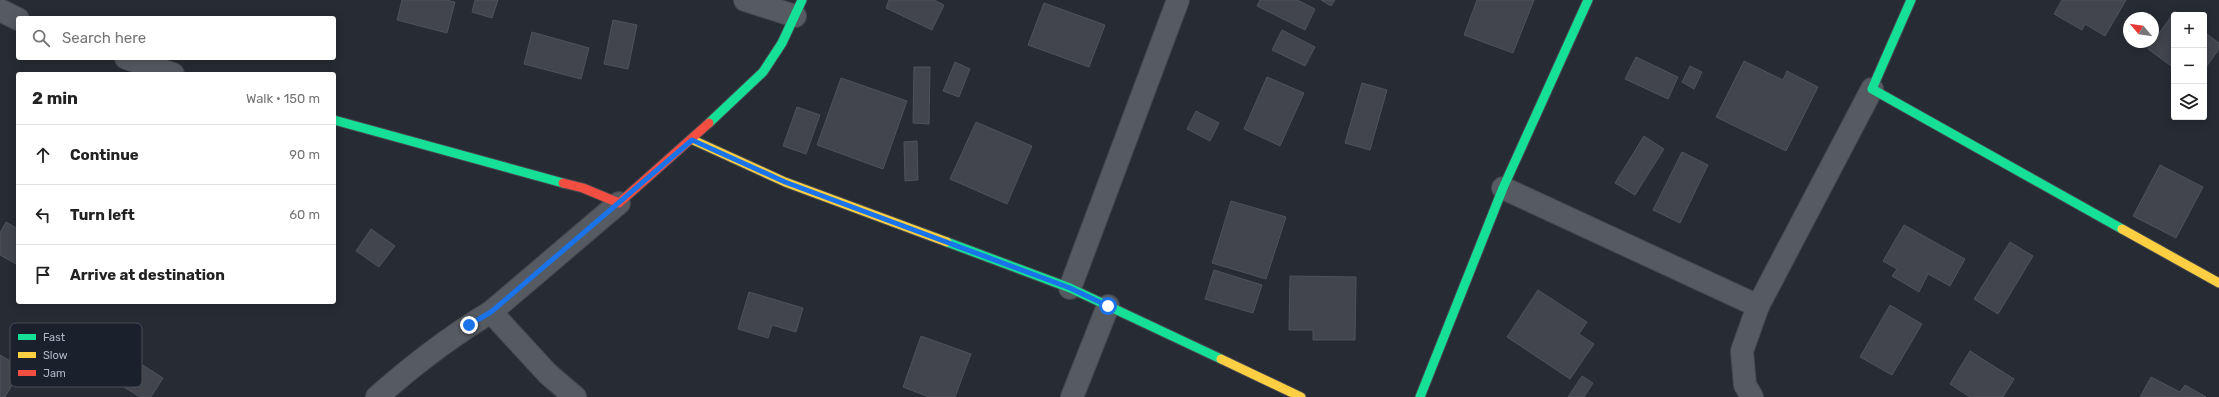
<!DOCTYPE html>
<html lang="en">
<head>
<meta charset="utf-8">
<style>
	body { margin:0; font-family:Rubik,sans-serif; background:#f2f2f2; color:#222 }
	.controls { position:absolute; right:12px; top:12px; display:grid; overflow:hidden; border-radius:4px; box-shadow:0 2px 10px #0003 }
	.controls button { width:36px; height:36px; display:grid; place-items:center; padding:0; border:0; border-bottom:1px solid #e0e0e0; background:#fff; color:#222; font:20px sans-serif }
	.compass { position:absolute; left:2123px; top:12px; width:36px; height:36px; border-radius:50%; background:#fff; box-shadow:0 2px 10px #0003; rotate:299deg }
	.stop { position:absolute; width:12px; height:12px; margin:-9px; border:3px solid #1a73e8; border-radius:50%; background:#fff }
	.stop.end { background:#1a73e8; border-color:#fff; box-shadow:0 1px 4px #0008 }
	.list { margin:0; padding:0; list-style:none }
	h2 { display:flex; justify-content:space-between; align-items:center; height:52px; margin:0; padding:0 16px; font-size:17px }
	h2 small { font-size:13px; font-weight:400; color:#767676 }
	.list li { display:grid; grid-template-columns:26px 1fr auto; gap:12px; align-items:center; box-sizing:border-box; height:60px; padding:0 16px; border-top:1px solid #e0e0e0 }
	.list b { display:block; font-size:15px; white-space:nowrap }
	.list em { font-size:13px; font-style:normal; color:#767676 }
	.icon { flex:none; width:22px; height:22px; fill:none; stroke:currentColor; stroke-width:2; stroke-linecap:round; stroke-linejoin:round }
	.map { position:relative; flex:none; width:2219px; height:397px; overflow:hidden }
	.search { position:absolute; background:#fff; box-shadow:0 2px 10px #0003; left:16px; top:16px; width:320px; height:44px; display:flex; align-items:center; gap:10px; box-sizing:border-box; padding:0 14px; border-radius:4px; color:#767676; font-size:15px }
	.panel { position:absolute; background:#fff; box-shadow:0 2px 10px #0003; left:16px; top:72px; width:320px; height:232px; border-radius:4px }
	.map>svg:first-child { display:block }
	.building { fill:#42454c; stroke:#4e535b }
	.lines { fill:none; stroke-linecap:round; stroke-linejoin:round }
	.street-casing { stroke:#44474e; stroke-width:24 }
	.fast-casing { stroke:#44474e; stroke-width:11 }
	.slow-casing { stroke:#44474e; stroke-width:11 }
	.jam-casing { stroke:#44474e; stroke-width:11 }
	.street { stroke:#565a61; stroke-width:22 }
	.fast { stroke:#16e098; stroke-width:9 }
	.slow { stroke:#ffcf43; stroke-width:9 }
	.jam { stroke:#f24e42; stroke-width:9 }
	.route { stroke:#1a73e8; stroke-width:5 }
	.key { fill:#1a212d; stroke:#474e5b; stroke-width:1 }
	.key-label { font-size:11px; fill:#b0b6c5 }
</style>
</head>
<body>
<div class="map">
<svg width="2219" height="397" viewBox="0 0 2219 397">
	<rect width="100%" height="100%" fill="#272b33"/>
	<g class="building">
		<polygon points="402,0 446,0 455,2 447,33 397,20"/>
		<polygon points="475,0 498,0 492,18 472,12"/>
		<polygon points="889,0 934,0 944,5 932,30 886,8"/>
		<polygon points="1260,0 1297,0 1315,9 1305,30 1257,6"/>
		<polygon points="1321,0 1335,0 1331,6"/>
		<polygon points="1477,0 1534,0 1513,53 1464,35"/>
		<polygon points="2062,0 2126,0 2105,36 2085,24 2082,30 2054,14"/>
		<polygon points="1044,3 1105,25 1089,67 1028,45"/>
		<polygon points="2175,11 2180,15 2174,15 2174,68 2148,49"/>
		<polygon points="613,20 637,25 628,69 604,64"/>
		<polygon points="1282,30 1315,47 1305,66 1272,50"/>
		<polygon points="532,32 589,48 581,79 524,64"/>
		<polygon points="2204,32 2219,43 2219,49 2204,70"/>
		<polygon points="1636,57 1678,77 1668,99 1625,79"/>
		<polygon points="1744,61 1783,80 1787,71 1818,87 1786,151 1716,117"/>
		<polygon points="955,62 970,69 959,97 943,91"/>
		<polygon points="1690,66 1702,72 1694,89 1682,82"/>
		<polygon points="914,67 930,67 929,124 913,123"/>
		<polygon points="1267,77 1304,93 1280,146 1244,129"/>
		<polygon points="841,78 907,101 883,169 817,145"/>
		<polygon points="1362,83 1387,90 1370,150 1345,143"/>
		<polygon points="797,107 820,115 806,154 783,146"/>
		<polygon points="1196,111 1219,123 1210,141 1187,129"/>
		<polygon points="976,122 1032,146 1007,204 950,179"/>
		<polygon points="1644,136 1664,149 1635,195 1615,183"/>
		<polygon points="917,141 918,180 905,181 904,142"/>
		<polygon points="1682,152 1708,165 1680,223 1653,210"/>
		<polygon points="2160,165 2203,187 2176,238 2133,216"/>
		<polygon points="1231,201 1286,217 1266,279 1212,263"/>
		<polygon points="6,222 18,229 18,265 0,255 0,233"/>
		<polygon points="1904,225 1965,259 1950,286 1928,274 1919,292 1892,276 1897,269 1883,261"/>
		<polygon points="371,229 395,246 379,267 356,251"/>
		<polygon points="2010,242 2033,256 1998,314 1974,299"/>
		<polygon points="1214,270 1262,285 1253,313 1205,299"/>
		<polygon points="1290,276 1356,277 1355,340 1313,340 1313,330 1289,330"/>
		<polygon points="1538,290 1587,322 1579,334 1594,344 1570,379 1507,337"/>
		<polygon points="749,292 803,308 796,332 772,325 768,338 738,329"/>
		<polygon points="1890,305 1922,324 1892,375 1860,357"/>
		<polygon points="921,336 971,354 955,397 929,397 903,387"/>
		<polygon points="1970,351 2014,379 2003,397 1970,397 1950,384"/>
		<polygon points="0,355 22,368 5,397 0,397"/>
		<polygon points="127,355 163,378 151,397 140,397 111,379"/>
		<polygon points="1582,376 1593,383 1584,397 1568,397"/>
		<polygon points="2151,377 2180,392 2185,385 2206,397 2140,397"/>
	</g>
	<g class="lines">
		<g class="street-casing">
			<g id="street">
				<polyline points="745,0 795,16"/>
				<polyline points="0,10 18,19"/>
				<polyline points="126,58 173,74"/>
				<polyline points="1503,188 1758,306"/>
				<polyline points="1070,288 1178,0"/>
				<path d="M377,397C412,366 451,336 491,312"/>
				<polyline points="575,397 548,374 491,312 619,203"/>
				<polyline points="1072,397 1108,306"/>
				<polyline points="1752,397 1745,385 1742,351 1758,306 1872,89"/>
			</g>
		</g>
		<g class="fast-casing">
			<g id="fast">
				<polyline points="1911,0 1872,89 2122,229"/>
				<polyline points="334,120 563,183"/>
				<polyline points="709,123 763,72 782,43 802,0"/>
				<polyline points="947,242 1070,288 1221,359"/>
				<polyline points="1420,397 1503,188 1588,0"/>
			</g>
		</g>
		<g class="slow-casing">
			<g id="slow">
				<polyline points="693,140 785,182 947,242"/>
				<polyline points="2122,229 2219,283"/>
				<polyline points="1221,359 1301,397"/>
			</g>
		</g>
		<g class="jam-casing">
			<polyline id="jam" points="563,183 583,188 619,203 709,123"/>
		</g>
		<use href="#street" class="street"/>
		<use href="#fast" class="fast"/>
		<use href="#slow" class="slow"/>
		<use href="#jam" class="jam"/>
	</g>
	<g class="lines">
		<polyline class="route" points="469,325 491,312 692,140 785,182 1070,288 1108,306"/>
	</g>
	<rect x="10" y="323" width="132" height="64" rx="6" class="key"/>
	<rect x="18" y="334" width="18" height="6" fill="#16e098"/>
	<rect x="18" y="352" width="18" height="6" fill="#ffcf43"/>
	<rect x="18" y="370" width="18" height="6" fill="#f24e42"/>
	<g class="key-label">
		<text x="43" y="341">Fast</text>
		<text x="43" y="359">Slow</text>
		<text x="43" y="377">Jam</text>
	</g>
</svg>
<div class="controls">
<button>+</button>
<button>−</button>
<button><svg class="icon" aria-label="layers" viewBox="0 0 24 24"><path d="M12 4l9 5-9 5-9-5zM3 14l9 5 9-5"/></svg></button>
</div>
<svg class="compass" viewBox="-18 -18 36 36"><path d="M0-13l5 13h-10z" fill="#e53935"/><path d="M0 13l5-13h-10z" fill="#767676"/></svg>
<div class="stop" style="left:1108px;top:306px"></div>
<div class="stop end" style="left:469px;top:325px"></div>
<div class="search"><svg class="icon" aria-label="search" viewBox="0 0 24 24"><circle cx="10" cy="10" r="6"/><path d="M15 15l6 6"/></svg>Search here</div>
<section class="panel">
<h2>2 min<small>Walk · 150 m</small></h2>
<ul class="list">
<li><svg class="icon" aria-label="ahead" viewBox="0 0 24 24"><path d="M12 20V5M6 11l6-6 6 6"/></svg><div><b>Continue</b></div><em>90 m</em></li>
<li><svg class="icon" aria-label="left" viewBox="0 0 24 24"><path d="M17 20v-9H6M10 6l-5 5 5 5"/></svg><div><b>Turn left</b></div><em>60 m</em></li>
<li><svg class="icon" aria-label="arrive" viewBox="0 0 24 24"><path d="M6 21V4h12l-3 4 3 4H6"/></svg><div><b>Arrive at destination</b></div></li>
</ul>
</section>
</div>
</body>
</html>
